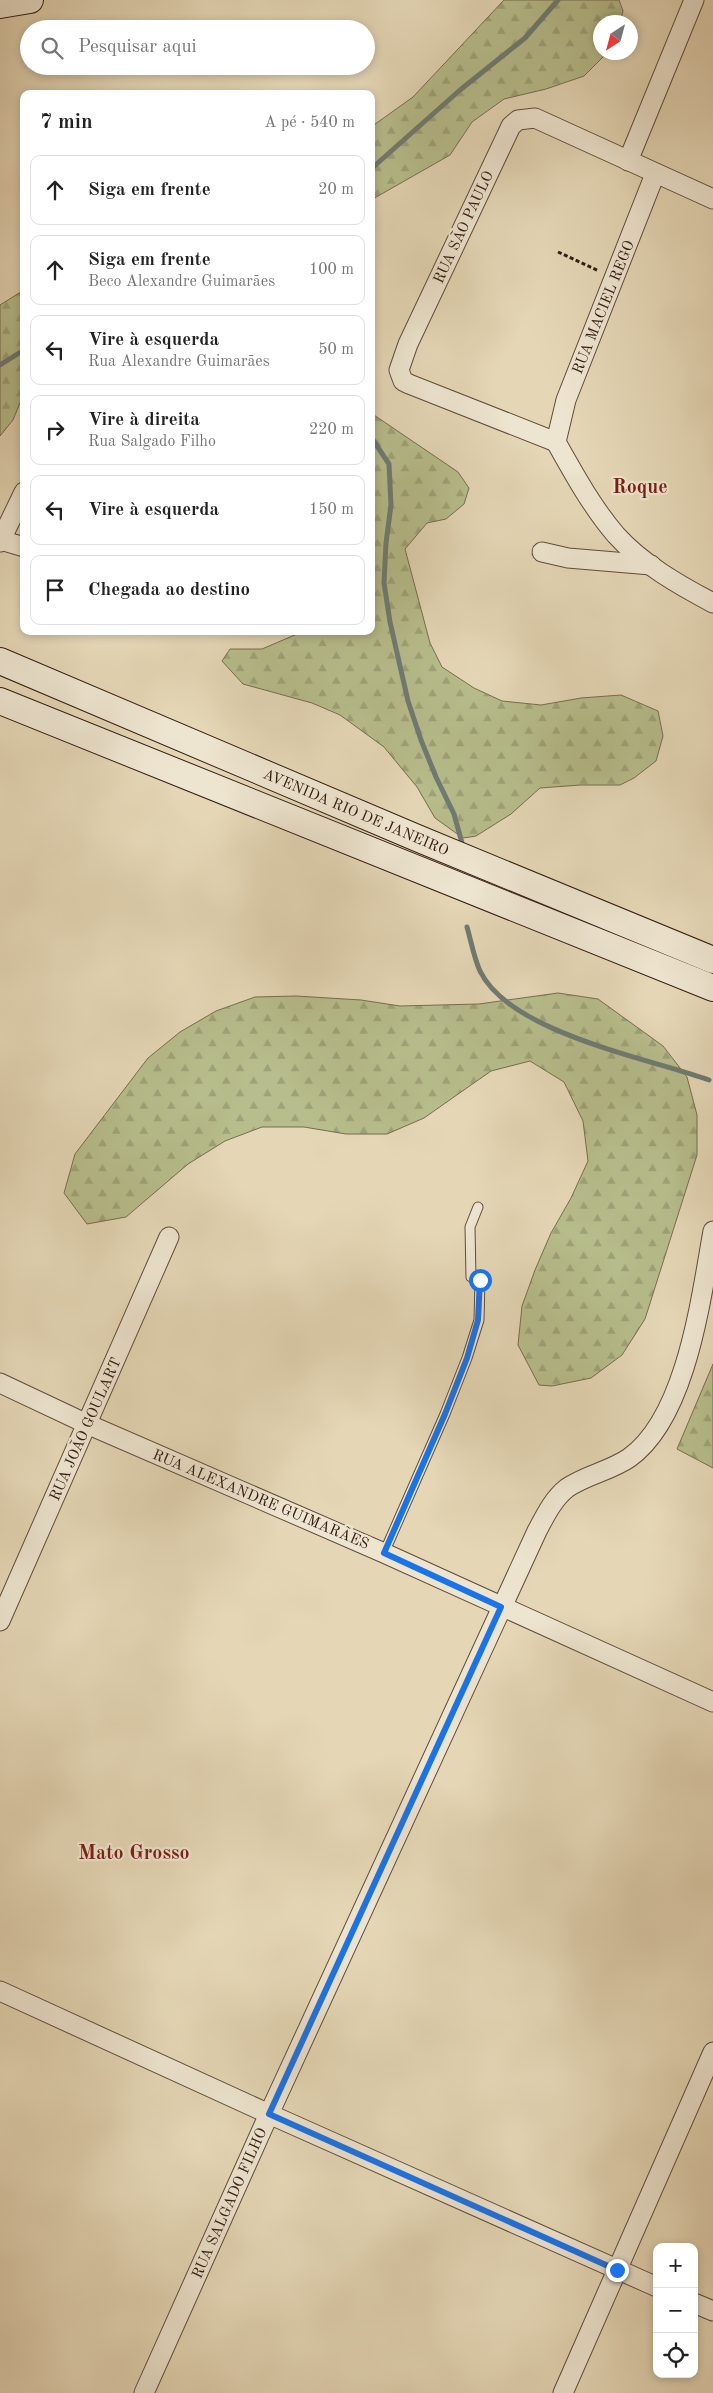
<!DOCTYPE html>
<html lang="pt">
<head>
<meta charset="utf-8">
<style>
	body { margin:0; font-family:"Old Standard TT",serif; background:#f2f2f2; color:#222 }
	.controls { position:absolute; right:15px; bottom:15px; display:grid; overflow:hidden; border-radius:10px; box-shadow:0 2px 8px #0003 }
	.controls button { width:45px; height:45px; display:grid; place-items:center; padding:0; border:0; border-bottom:1px solid #e0e0e0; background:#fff; color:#222; font:25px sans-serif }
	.compass { position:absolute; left:593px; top:15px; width:45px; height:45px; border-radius:50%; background:#fff; box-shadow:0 2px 8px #0003; rotate:216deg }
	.stop { position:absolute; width:15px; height:15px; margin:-11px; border:4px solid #1a73e8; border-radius:50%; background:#fff }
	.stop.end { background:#1a73e8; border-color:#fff; box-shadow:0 1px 5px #0008 }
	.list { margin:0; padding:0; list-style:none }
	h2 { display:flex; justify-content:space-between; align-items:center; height:65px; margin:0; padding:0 20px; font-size:21px }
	h2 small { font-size:16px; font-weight:400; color:#767676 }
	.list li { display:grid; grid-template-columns:32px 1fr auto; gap:15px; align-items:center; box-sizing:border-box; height:70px; margin:0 10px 10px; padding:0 10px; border:1px solid #e0e0e0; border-radius:10px }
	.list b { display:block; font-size:19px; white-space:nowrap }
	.list p { margin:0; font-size:16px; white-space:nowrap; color:#767676 }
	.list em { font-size:16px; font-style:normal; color:#767676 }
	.icon { flex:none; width:28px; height:28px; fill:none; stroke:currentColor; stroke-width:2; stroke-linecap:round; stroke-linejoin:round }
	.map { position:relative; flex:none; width:713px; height:2393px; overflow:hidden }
	.search { position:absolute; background:#fff; box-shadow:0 2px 8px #0003; left:20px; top:20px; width:355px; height:55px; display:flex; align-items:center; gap:12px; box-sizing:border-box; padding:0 18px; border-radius:28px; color:#767676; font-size:19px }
	.panel { position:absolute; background:#fff; box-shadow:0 2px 8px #0003; left:20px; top:90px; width:355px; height:545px; border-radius:10px }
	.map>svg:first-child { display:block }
	.forest { fill:url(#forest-firs); stroke:#766d50 }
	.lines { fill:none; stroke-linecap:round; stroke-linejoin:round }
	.stream { stroke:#6f7b73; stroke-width:5 }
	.lane-casing { stroke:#614c3c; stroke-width:11 }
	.street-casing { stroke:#614c3c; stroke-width:21 }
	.secondary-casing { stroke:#351d14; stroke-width:28 }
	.path { stroke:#351d14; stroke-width:3; stroke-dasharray:4 2.5; stroke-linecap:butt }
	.lane { stroke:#eee5d0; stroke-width:9 }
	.street { stroke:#eee5d0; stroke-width:19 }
	.secondary { stroke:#eee5d0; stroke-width:26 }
	.route { stroke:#1a73e8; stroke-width:6 }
	.labels { text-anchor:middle; stroke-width:4.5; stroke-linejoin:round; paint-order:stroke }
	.street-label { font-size:15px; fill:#351d14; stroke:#eee5d0 }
	.district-label { font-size:20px; font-weight:bold; fill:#7a1f14; stroke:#eee5d0 }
</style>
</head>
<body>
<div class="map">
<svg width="713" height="2393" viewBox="0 0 713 2393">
	<defs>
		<pattern id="forest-firs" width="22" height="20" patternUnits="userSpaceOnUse" patternTransform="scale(1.25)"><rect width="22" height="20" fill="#b7bd8c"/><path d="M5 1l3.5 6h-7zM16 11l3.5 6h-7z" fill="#9ea278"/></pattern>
	</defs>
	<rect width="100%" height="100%" fill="#e5d7b6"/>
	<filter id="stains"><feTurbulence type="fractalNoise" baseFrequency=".004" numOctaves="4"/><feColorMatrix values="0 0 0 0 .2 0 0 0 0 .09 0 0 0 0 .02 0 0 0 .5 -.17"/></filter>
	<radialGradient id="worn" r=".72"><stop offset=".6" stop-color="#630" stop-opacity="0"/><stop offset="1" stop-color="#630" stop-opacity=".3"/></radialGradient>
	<g class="forest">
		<polygon points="504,0 619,0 623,11 620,22 600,22 600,52 607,53 584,76 546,89 504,99 472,122 450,155 371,200 371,127 413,97"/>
		<polygon points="24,290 24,393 13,420 0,436 0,305"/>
		<polygon points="371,413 458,472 469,488 464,504 446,519 427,523 405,549 430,643 442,667 474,688 502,701 541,705 581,698 621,695 658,711 663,736 656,761 634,778 620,785 580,785 540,788 511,814 476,836 463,838 435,818 417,787 384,747 340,715 312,703 243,684 222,661 230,649 262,649 304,631 371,631"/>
		<polygon points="558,993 598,999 663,1046 687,1077 697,1115 697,1155 645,1319 622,1355 591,1378 552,1386 539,1385 518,1345 522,1306 535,1270 551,1233 571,1198 588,1161 583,1121 564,1082 530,1061 491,1071 424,1118 387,1134 346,1134 304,1127 262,1127 225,1141 188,1164 126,1217 87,1224 64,1193 75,1154 148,1058 180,1032 216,1011 255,997 296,996 361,1000 400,1006 479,1004"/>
		<polygon points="713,1364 713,1468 677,1449"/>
	</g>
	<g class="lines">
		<g class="stream">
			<polyline points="371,169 460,90 525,38 558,0"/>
			<polyline points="0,365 24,350"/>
			<polyline points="371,437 389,464 391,505 386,543 384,583 390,622 408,701 421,740 436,777 454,814 462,843"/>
			<path d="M467,927C471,941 474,958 480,971C510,1033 648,1058 709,1080"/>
		</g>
		<g class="lane-casing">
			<polyline id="lane" points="384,1553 445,1414 467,1358 479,1320 480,1280 471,1277 470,1227 478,1207"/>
		</g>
		<g class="street-casing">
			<g id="street">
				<polyline points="628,161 694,0"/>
				<polyline points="556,442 409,384 403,381 399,370 408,344 511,126 518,120 535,118 713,199"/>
				<polyline points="556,442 566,400 655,174"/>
				<path d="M556,442C574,474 592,507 616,535C642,564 679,585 713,603"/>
				<polyline points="1,540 24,547"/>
				<polyline points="0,542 24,492"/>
				<polyline points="542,552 568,558 651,565"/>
				<polyline points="0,1383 87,1424 384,1553 713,1702"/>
				<polyline points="0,1621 169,1237"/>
				<polyline points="0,1991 269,2114 657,2287"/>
				<polyline points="694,2303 713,2311"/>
				<path d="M144,2393L269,2114L537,1531C545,1516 553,1499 567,1488C586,1475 610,1471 629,1458C687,1417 701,1297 713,1231"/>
				<polyline points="563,2393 713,2052"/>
			</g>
		</g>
		<g class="secondary-casing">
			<g id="secondary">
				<polyline points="0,5 30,0"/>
				<polyline points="0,661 417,838 713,960"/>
				<polyline points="0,701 713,988"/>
			</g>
		</g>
		<polyline class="path" points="558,252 599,271"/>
		<use href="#lane" class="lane"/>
		<use href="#street" class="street"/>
		<use href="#secondary" class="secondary"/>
	</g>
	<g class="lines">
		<polyline class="route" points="480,1280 478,1320 467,1358 445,1414 384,1553 501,1607 269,2114 617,2270"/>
	</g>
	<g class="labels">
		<g class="street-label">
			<text transform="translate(463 227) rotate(-65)" y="5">RUA SÃO PAULO</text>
			<text transform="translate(603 307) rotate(-68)" y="5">RUA MACIEL REGO</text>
			<text transform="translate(356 812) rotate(23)" y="5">AVENIDA RIO DE JANEIRO</text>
			<text transform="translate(85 1429) rotate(-66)" y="5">RUA JOÃO GOULART</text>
			<text transform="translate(261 1499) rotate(23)" y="5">RUA ALEXANDRE GUIMARÃES</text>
			<text transform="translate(229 2203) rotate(-66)" y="5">RUA SALGADO FILHO</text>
		</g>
		<g class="district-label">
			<text x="640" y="493">Roque</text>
			<text x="134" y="1859">Mato Grosso</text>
		</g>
	</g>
	<rect width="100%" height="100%" filter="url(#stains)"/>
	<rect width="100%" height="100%" fill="url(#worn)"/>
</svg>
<div class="controls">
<button>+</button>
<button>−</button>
<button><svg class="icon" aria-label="locate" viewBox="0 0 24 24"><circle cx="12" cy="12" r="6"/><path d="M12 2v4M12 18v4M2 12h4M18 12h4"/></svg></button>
</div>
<svg class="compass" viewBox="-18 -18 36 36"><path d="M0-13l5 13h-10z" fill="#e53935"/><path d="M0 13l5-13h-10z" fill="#767676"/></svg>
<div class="stop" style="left:480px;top:1280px"></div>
<div class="stop end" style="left:617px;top:2270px"></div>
<div class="search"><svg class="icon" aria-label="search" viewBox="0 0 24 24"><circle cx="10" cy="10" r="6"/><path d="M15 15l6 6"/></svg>Pesquisar aqui</div>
<section class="panel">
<h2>7 min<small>A pé · 540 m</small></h2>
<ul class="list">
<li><svg class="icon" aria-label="ahead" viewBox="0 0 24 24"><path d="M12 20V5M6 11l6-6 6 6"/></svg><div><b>Siga em frente</b></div><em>20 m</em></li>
<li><svg class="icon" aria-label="ahead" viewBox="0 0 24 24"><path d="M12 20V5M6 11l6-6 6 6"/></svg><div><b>Siga em frente</b><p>Beco Alexandre Guimarães</p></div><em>100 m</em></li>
<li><svg class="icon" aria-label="left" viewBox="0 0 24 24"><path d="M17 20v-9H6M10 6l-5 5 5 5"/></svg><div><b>Vire à esquerda</b><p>Rua Alexandre Guimarães</p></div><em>50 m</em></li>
<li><svg class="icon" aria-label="right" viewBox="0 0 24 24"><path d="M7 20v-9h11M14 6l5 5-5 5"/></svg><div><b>Vire à direita</b><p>Rua Salgado Filho</p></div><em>220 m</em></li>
<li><svg class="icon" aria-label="left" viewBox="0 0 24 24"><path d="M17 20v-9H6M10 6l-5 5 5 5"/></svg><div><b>Vire à esquerda</b></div><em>150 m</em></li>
<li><svg class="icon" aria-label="arrive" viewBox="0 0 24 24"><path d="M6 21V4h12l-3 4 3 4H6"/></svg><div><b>Chegada ao destino</b></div></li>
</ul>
</section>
</div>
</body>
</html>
